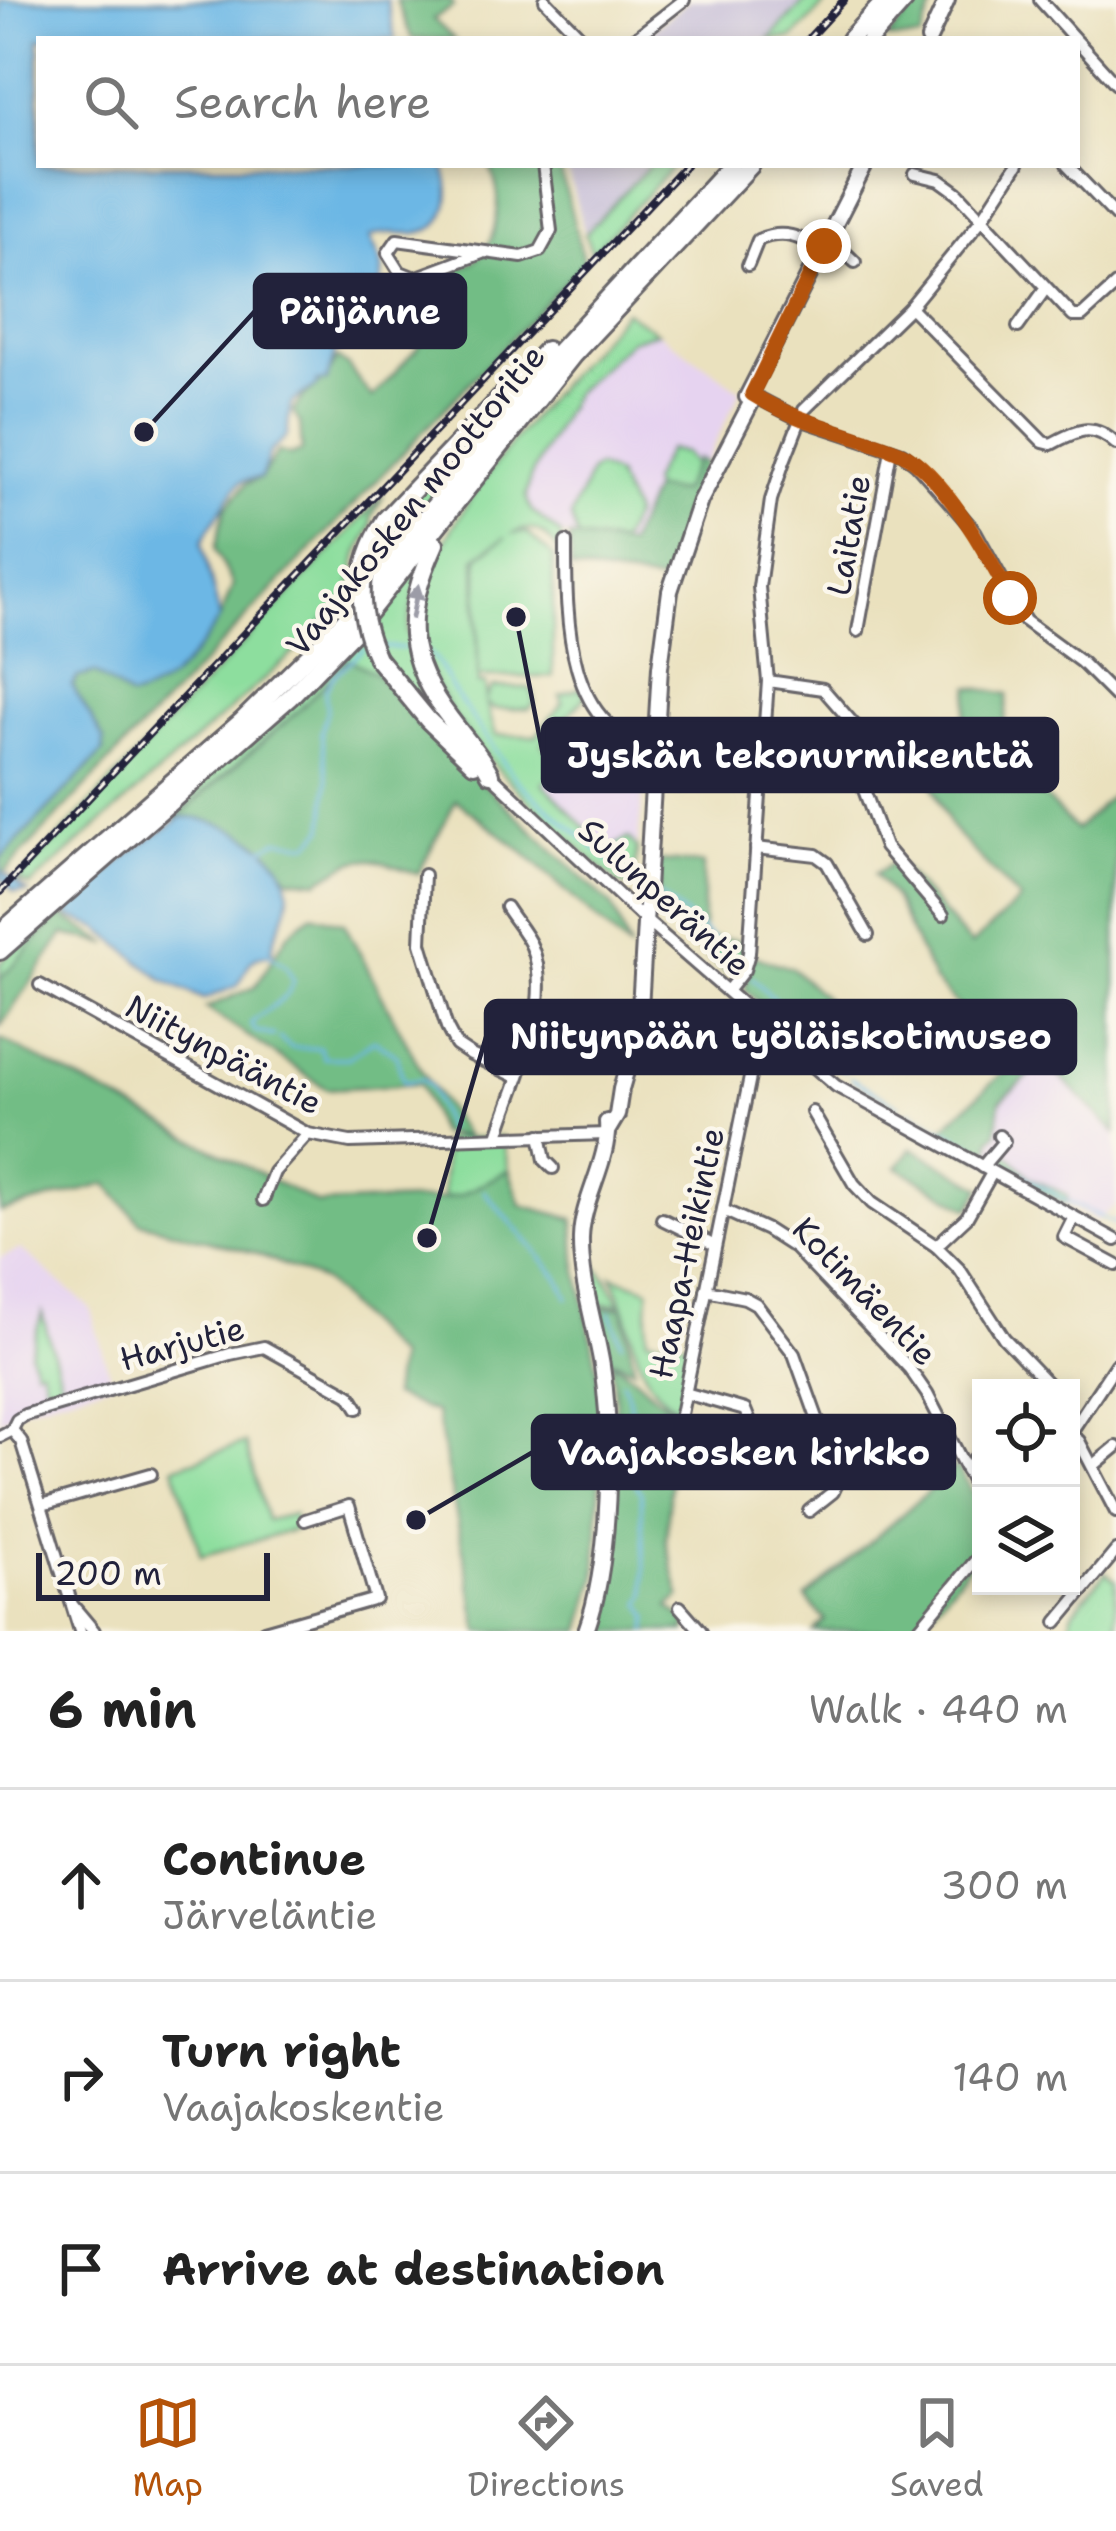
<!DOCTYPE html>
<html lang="en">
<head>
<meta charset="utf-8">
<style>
	body { margin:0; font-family:"Shantell Sans",sans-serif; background:#f2f2f2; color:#222 }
	.controls { position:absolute; right:36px; bottom:36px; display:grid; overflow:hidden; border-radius:0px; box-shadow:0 6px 18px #0003 }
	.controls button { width:108px; height:108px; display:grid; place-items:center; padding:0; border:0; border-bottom:3px solid #e0e0e0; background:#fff; color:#222; font:60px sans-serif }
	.scale { position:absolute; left:36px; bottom:30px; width:234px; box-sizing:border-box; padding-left:12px; border:6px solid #22223b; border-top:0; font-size:33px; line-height:42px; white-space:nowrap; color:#22223b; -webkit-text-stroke:9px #fbf7ec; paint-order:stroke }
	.stop { position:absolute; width:36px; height:36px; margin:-27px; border:9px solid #b45309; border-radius:50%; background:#fff }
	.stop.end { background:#b45309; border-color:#fff; box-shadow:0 3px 12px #0008 }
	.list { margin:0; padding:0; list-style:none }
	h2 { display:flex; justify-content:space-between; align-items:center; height:156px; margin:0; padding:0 48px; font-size:51px }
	h2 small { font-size:39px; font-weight:400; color:#767676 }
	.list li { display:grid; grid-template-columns:78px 1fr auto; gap:36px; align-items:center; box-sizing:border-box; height:192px; padding:0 48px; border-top:3px solid #e0e0e0 }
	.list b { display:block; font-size:45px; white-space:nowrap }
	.list p { margin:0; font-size:39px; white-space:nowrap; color:#767676 }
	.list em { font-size:39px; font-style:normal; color:#767676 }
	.icon { flex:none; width:66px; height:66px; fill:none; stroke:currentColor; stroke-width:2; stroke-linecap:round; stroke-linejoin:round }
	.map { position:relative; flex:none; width:1116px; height:1631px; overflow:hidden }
	.search { position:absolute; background:#fff; box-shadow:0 6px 18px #0003; left:36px; right:36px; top:36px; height:132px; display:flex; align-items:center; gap:30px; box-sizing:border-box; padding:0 42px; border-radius:0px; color:#767676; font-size:45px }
	.sheet { height:732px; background:#fff }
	nav { display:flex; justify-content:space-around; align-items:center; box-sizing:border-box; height:168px; border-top:3px solid #e0e0e0; background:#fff; font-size:33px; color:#767676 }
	nav a { display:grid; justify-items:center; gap:6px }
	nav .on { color:#b45309 }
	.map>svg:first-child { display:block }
	.built { fill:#e6d3f0 }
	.industrial { fill:#c8c0d8 }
	.green { fill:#8dde9e; stroke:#58806c; stroke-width:3 }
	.forest { fill:#72bd85; stroke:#4a7060; stroke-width:3 }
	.water { fill:#6cb7e5; stroke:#476c90; stroke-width:3 }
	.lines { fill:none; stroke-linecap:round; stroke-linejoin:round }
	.stream { stroke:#6cb7e5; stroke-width:3 }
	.minor-casing { stroke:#686569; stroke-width:16 }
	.major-casing { stroke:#686569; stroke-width:20 }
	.highway-casing { stroke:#686569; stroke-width:22 }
	.minor { stroke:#fff; stroke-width:10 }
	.major { stroke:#fff; stroke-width:14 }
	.highway { stroke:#fff; stroke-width:16 }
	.rail-casing { stroke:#22223b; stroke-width:8 }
	.rail { stroke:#fbf7ec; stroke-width:3; stroke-dasharray:9; stroke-linecap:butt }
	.highway-bridge-casing { stroke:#686569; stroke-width:22; stroke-linecap:butt }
	.highway-bridge { stroke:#fff; stroke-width:16 }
	.oneway { fill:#9c9ca7 }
	.route { stroke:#b45309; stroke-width:15 }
	.labels { text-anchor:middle; stroke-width:9; stroke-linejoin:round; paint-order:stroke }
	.street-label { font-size:33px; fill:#22223b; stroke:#fbf7ec }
	.leader { fill:none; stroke:#22223b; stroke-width:4.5 }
	.callout-dot { fill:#22223b; stroke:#fbf7ec; stroke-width:4.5 }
	.callout { fill:#22223b; stroke:#22223b; stroke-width:4.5 }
	.callout-label { font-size:36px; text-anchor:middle; font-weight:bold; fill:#fff }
</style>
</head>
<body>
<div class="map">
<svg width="1116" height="1631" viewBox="0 0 1116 1631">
	<rect width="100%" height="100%" fill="#fbf7ec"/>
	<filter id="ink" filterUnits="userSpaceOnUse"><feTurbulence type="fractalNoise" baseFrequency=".00833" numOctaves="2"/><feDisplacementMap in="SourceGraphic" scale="24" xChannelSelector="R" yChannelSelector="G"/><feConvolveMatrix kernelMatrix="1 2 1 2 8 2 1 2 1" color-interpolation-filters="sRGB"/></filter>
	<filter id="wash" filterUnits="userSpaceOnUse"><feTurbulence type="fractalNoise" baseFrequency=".004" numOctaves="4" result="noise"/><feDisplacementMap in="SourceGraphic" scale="48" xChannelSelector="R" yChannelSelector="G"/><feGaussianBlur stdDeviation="2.7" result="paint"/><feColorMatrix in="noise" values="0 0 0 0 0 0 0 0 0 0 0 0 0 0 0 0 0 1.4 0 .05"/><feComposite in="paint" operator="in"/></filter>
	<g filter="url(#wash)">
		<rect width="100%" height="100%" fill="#eae1be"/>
		<g class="built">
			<polygon points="657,332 741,390 705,463 698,459 681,492 653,490 628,545 561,535 531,510 526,497 530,478 574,393 631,340"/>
			<polygon points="608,733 621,742 648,749 637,848 628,838 608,851 542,783"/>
			<polygon points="1045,1061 1116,1133 1116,1205 1097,1221 981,1159 987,1155 997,1132 1000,1101"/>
			<polygon points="21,1249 90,1308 112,1383 19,1409 0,1421 0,1258"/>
		</g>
		<g class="industrial">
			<polygon points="690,0 806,0 769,39 641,39"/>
			<polygon points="566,165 650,165 585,234"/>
		</g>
		<g class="green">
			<polygon points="806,0 829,0 792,39 769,39"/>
			<polygon points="650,165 674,165 592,253 585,234"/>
			<path d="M625,311L657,332L631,340L574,393L530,478L526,497L531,510L561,535L562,556C552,540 536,521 515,533H527L553,556V677H478V557L506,537L476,557L478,684H485L486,698L493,687L529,688L533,692L534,704L529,709H493L486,703L496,735L536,736L563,702L560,695L582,687L585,697L542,744L560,768L543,783L607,850L628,838L637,848L634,879L627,886L618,884C561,832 416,708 417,629C418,531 562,384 625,311Z"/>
			<path d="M513,392L374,572L366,584C377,513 464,444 513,392Z"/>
			<polygon points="668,449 685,453 694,465 681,492 653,489 651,482"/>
			<polygon points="598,467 616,476 634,515 620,543 578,539 571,517 591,471"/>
			<polygon points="384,495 371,517 372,526 358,554 350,592 297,650 30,886 18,880"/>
			<polygon points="421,561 407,632 479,761 378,669 378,675 348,659 299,710 175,817 170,812 357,638"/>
			<polygon points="54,911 60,915 0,979 0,963"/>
			<polygon points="502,1137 509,1170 461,1195 443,1199 444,1139"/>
			<polygon points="998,1153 1006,1153 1030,1177 1066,1195 1068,1200 1064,1204 996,1167 992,1162"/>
			<polygon points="590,1259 607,1279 620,1304 597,1304"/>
			<path d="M612,1276L649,1289L647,1338L693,1343L678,1408C629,1380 636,1322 612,1276Z"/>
			<polygon points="42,1313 62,1386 47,1391 41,1368 35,1369 30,1352"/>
			<polygon points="245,1443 267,1520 293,1514 297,1529 201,1556 174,1467"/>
			<polygon points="1106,1572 1116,1581 1116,1631 1070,1631 1071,1614"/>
		</g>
		<g class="forest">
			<polygon points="396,0 450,0 454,6 433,19 454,39 412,39"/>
			<polygon points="921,0 935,0 920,39 887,39"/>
			<path d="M490,165H559L584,262L0,877V859L103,752V739L72,686L78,677L95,673L220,618L233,585L215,549L225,509L246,484L261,478L278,451L290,455L302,451L300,423L293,412C306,387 323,391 337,358L348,366L372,398L419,346L423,323L395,301C425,263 481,285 494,229C501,200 499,192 490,165Z"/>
			<polygon points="697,459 705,463 684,510 667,583 571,569 570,537 628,545 653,489 681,492"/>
			<path d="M349,659L378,675L408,712L612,906L630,950L521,850L456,800L418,874C366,857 366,850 318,881L290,878L256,842L182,817L175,819L299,710Z"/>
			<polygon points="970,687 1008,694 1001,751 1076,830 1116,791 1116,1133 1045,1062 1000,1101 997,1133 991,1139 991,1148 981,1159 936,1135 1013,1063 934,981 895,899 875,874 896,861 971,945 1020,900 951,828 930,779 959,751"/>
			<polygon points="659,861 703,864 703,937 744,941 740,967 725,972 665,920 659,903"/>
			<polygon points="312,914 344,923 421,1070 466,1137 439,1133 420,1084 327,1089 206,1008 255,987 288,934"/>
			<polygon points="60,915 109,944 64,934 0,1027 0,979"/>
			<polygon points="753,956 792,968 859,1029 822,1067 745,989"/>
			<polygon points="0,1039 318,1204 443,1199 461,1195 509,1170 521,1205 574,1219 576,1260 597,1368 602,1424 596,1578 581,1631 479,1631 436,1413 392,1396 397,1358 323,1281 255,1253 139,1222 107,1184 0,1212"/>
			<polygon points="912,1148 982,1187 970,1209 897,1167"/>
			<polygon points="623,1307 623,1308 634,1368 609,1359 598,1308"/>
			<path d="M611,1362C639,1374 650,1397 677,1411L666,1540L680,1597L669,1607L688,1622L685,1631H594C618,1554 623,1442 611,1362Z"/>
			<polygon points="957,1466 981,1507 981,1551 915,1631 814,1631 825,1620 806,1598"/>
		</g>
		<g class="water">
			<path d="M0,0H387L395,39H39V165H443C454,192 451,230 415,233C396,234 386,230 370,237C373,247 380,255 382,266C385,292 366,315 343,321L327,381L317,382L319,385C282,408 293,395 287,436L270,452L261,478C255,479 246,479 241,482C236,485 204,536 202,543L220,618C195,654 175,687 130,698L95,673L78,677L72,685L104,740L103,752L0,859V869L27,892H14L0,876Z"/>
			<path d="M182,817C223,818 297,850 288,902C285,920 271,938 272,954C244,956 251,967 237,986L204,999L163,980L99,928L68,916L71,906L133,851Z"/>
		</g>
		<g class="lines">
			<g class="stream">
				<polyline points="382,647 404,648"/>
				<polyline points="424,650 435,658 454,692 517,781 631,879"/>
				<polyline points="264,848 279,840 309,844 324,829 328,781 321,733 327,710 325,691 332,678 364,649"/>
				<polyline points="660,895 717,942 737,971"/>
				<polyline points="64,906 71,908"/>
				<polyline points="270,955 286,966 294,981 287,995 251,1023 255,1031 274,1036"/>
				<polyline points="753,978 844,1071"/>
				<polyline points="279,1038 292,1048 320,1048 324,1058 348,1058 374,1040 396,1055 404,1082 422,1079 430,1086 446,1129"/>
				<polyline points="851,1078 899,1106"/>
				<polyline points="909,1111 989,1154"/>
				<polyline points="997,1159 1064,1200 1116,1224"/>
				<polyline points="484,1191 558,1277 568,1298"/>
				<polyline points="610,1312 622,1343"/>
				<path d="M622,1381C642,1415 620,1463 641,1493L646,1594L641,1603L649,1617L647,1631"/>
			</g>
		</g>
	</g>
	<g filter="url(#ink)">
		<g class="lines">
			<g class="minor-casing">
				<g id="minor">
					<polyline points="545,0 583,39"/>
					<polyline points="1040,0 1075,39"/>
					<polyline points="634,39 684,0"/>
					<polyline points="1077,41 1116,84"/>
					<polyline points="1067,165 1116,216"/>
					<polyline points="915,174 940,180 958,193 1073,316 1082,316 1116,285"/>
					<polyline points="829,237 855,262"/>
					<polyline points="482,253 415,278 400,272 388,253 397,240 522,257 540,251 551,231 543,165"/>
					<path d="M748,265L758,240C783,229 799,237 823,249"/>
					<path d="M910,307L1043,442L1051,444C1077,431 1092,421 1116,444"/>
					<polyline points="1018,327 1046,288"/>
					<polyline points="751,394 799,419 902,453 916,464 975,531 1025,621 1081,662 1116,697"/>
					<path d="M566,542C566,612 564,733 655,746"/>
					<polyline points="858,631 891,450"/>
					<polyline points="768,681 823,689 857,728 862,742 860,779 885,847 943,915"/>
					<polyline points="490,774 644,919 836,1086 1116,1240"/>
					<polyline points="756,848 816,855 827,863 868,935"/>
					<polyline points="424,875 421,943 447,1028 456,1045 471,1055 517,1077"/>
					<polyline points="40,985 308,1134 350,1142 607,1134"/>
					<polyline points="728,990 744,970 749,953 768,681 759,587 771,500 784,461 804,410 910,307 982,219 1017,165"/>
					<polyline points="812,1112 854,1184 872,1203 936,1246 960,1270 1004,1338 1052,1388"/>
					<polyline points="540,1135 545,1160 553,1168"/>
					<path d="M498,1136C515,1081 555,1004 532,947C526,933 514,920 506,907"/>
					<polyline points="982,1167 1004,1141 999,1136"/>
					<polyline points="263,1200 274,1172 308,1134"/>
					<polyline points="723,1210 767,1230 795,1248 909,1368 927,1394 981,1498"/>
					<polyline points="1074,1217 1064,1237 1116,1265"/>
					<polyline points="662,1219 715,1245"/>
					<polyline points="936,1246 967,1217 992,1173"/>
					<polyline points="706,1290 745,1298 756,1304 794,1354 839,1479 833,1492 809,1511"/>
					<polyline points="685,1393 745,1410 758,1442 756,1457"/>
					<polyline points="679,1424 759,1033 766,1024"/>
					<polyline points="12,1430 21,1441 80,1631"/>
					<polyline points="1071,1432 1116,1364"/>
					<polyline points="1071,1435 1079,1441 1116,1512"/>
					<polyline points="0,1436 12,1430 17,1420 25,1415 230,1354 264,1347 350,1395 358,1408"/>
					<polyline points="1093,1466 1116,1447"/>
					<polyline points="966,1470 981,1450"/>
					<polyline points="42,1505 151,1474"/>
					<polyline points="73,1606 94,1631"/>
					<polyline points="680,1607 701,1631"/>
					<polyline points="1057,1622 1116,1551"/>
					<polyline points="264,1631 376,1599 349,1506 305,1520"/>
					<polyline points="917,1631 981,1554"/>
				</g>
			</g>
			<g class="major-casing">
				<g id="major">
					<polyline points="929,39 947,0"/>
					<polyline points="747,397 865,165"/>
					<polyline points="608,1130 617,1115 621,1089 639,1026 660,667 670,591 700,501 752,401 751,394"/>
					<path d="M586,1631C611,1562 613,1438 602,1366C595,1323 580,1282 581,1238C582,1199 610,1160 607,1122"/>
				</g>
			</g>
			<g class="highway-casing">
				<g id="highway">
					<polyline points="850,39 886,0"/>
					<polyline points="870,39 905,0"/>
					<polyline points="385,520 546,350"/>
					<path d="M435,544C403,615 403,657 451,720C464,738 480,754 490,774"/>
					<polyline points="377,658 428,720 474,764"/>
					<polyline points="0,933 242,721 344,621 540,372 731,165"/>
					<polyline points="0,951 290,697 353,632 573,355 751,165"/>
				</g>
			</g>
			<use href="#minor" class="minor"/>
			<use href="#major" class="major"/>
			<use href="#highway" class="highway"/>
			<g class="rail-casing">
				<g id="rail">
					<polyline points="808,39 844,0"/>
					<polyline points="0,892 686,165"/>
				</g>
			</g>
			<use href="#rail" class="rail"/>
			<g class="highway-bridge-casing">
				<path id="highway-bridge" d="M377,658C355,609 356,566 385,520"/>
			</g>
			<use href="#highway-bridge" class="highway-bridge"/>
		</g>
		<defs><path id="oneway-solid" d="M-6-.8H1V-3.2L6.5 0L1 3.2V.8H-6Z" transform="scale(3)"/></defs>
		<use class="oneway" href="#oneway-solid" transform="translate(415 602) rotate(-79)"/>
	</g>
	<g class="lines" filter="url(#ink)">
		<path class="route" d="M824,246L752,394C797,423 850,432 899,452C941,469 990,559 1010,598"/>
	</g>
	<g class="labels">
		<g class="street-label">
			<text transform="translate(415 500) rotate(-51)" y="12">Vaajakosken moottoritie</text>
			<text transform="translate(848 535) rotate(-80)" y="12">Laitatie</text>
			<text transform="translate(665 897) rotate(42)" y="12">Sulunperäntie</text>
			<text transform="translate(224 1054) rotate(28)" y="12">Niitynpääntie</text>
			<text transform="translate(686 1253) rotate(-78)" y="12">Haapa-Heikintie</text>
			<text transform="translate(865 1291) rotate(46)" y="12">Kotimäentie</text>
			<text transform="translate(182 1343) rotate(-15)" y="12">Harjutie</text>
		</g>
	</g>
	<path class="leader" d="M144 432L255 311M516 617L543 755M427 1238L486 1037M416 1520L533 1452"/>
	<g class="callout-dot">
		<circle cx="144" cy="432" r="12"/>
		<circle cx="516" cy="617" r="12"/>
		<circle cx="427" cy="1238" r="12"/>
		<circle cx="416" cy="1520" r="12"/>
	</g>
	<g class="callout">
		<rect x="255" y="275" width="210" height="72" rx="12"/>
		<rect x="543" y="719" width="514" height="72" rx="12"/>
		<rect x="486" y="1001" width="589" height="72" rx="12"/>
		<rect x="533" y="1416" width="421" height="72" rx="12"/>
	</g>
	<g class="callout-label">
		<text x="360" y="324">Päijänne</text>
		<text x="800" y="768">Jyskän tekonurmikenttä</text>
		<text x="781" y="1049">Niitynpään työläiskotimuseo</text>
		<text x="744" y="1465">Vaajakosken kirkko</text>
	</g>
</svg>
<div class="controls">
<button><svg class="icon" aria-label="locate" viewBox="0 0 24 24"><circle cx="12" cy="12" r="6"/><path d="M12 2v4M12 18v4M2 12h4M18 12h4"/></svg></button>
<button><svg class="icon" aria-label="layers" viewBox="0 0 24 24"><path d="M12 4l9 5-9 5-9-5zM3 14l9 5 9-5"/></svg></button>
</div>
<div class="scale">200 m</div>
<div class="stop" style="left:1010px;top:598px"></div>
<div class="stop end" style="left:824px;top:246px"></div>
<div class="search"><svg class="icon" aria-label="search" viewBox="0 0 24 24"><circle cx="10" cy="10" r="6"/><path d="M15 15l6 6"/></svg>Search here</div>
</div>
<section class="sheet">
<h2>6 min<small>Walk · 440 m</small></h2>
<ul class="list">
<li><svg class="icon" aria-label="ahead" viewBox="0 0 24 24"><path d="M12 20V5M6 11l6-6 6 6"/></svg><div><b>Continue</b><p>Järveläntie</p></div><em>300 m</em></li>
<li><svg class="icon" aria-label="right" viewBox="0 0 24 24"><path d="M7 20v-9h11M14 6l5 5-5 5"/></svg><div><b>Turn right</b><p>Vaajakoskentie</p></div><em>140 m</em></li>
<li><svg class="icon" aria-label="arrive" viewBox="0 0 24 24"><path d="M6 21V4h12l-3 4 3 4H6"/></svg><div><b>Arrive at destination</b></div></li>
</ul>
</section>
<nav>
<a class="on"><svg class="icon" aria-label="map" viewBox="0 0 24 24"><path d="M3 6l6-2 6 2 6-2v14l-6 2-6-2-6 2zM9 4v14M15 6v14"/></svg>Map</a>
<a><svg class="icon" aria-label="directions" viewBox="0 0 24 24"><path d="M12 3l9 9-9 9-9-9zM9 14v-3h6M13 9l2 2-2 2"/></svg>Directions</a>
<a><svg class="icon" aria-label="saved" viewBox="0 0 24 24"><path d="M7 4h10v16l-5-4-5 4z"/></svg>Saved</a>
</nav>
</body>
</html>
